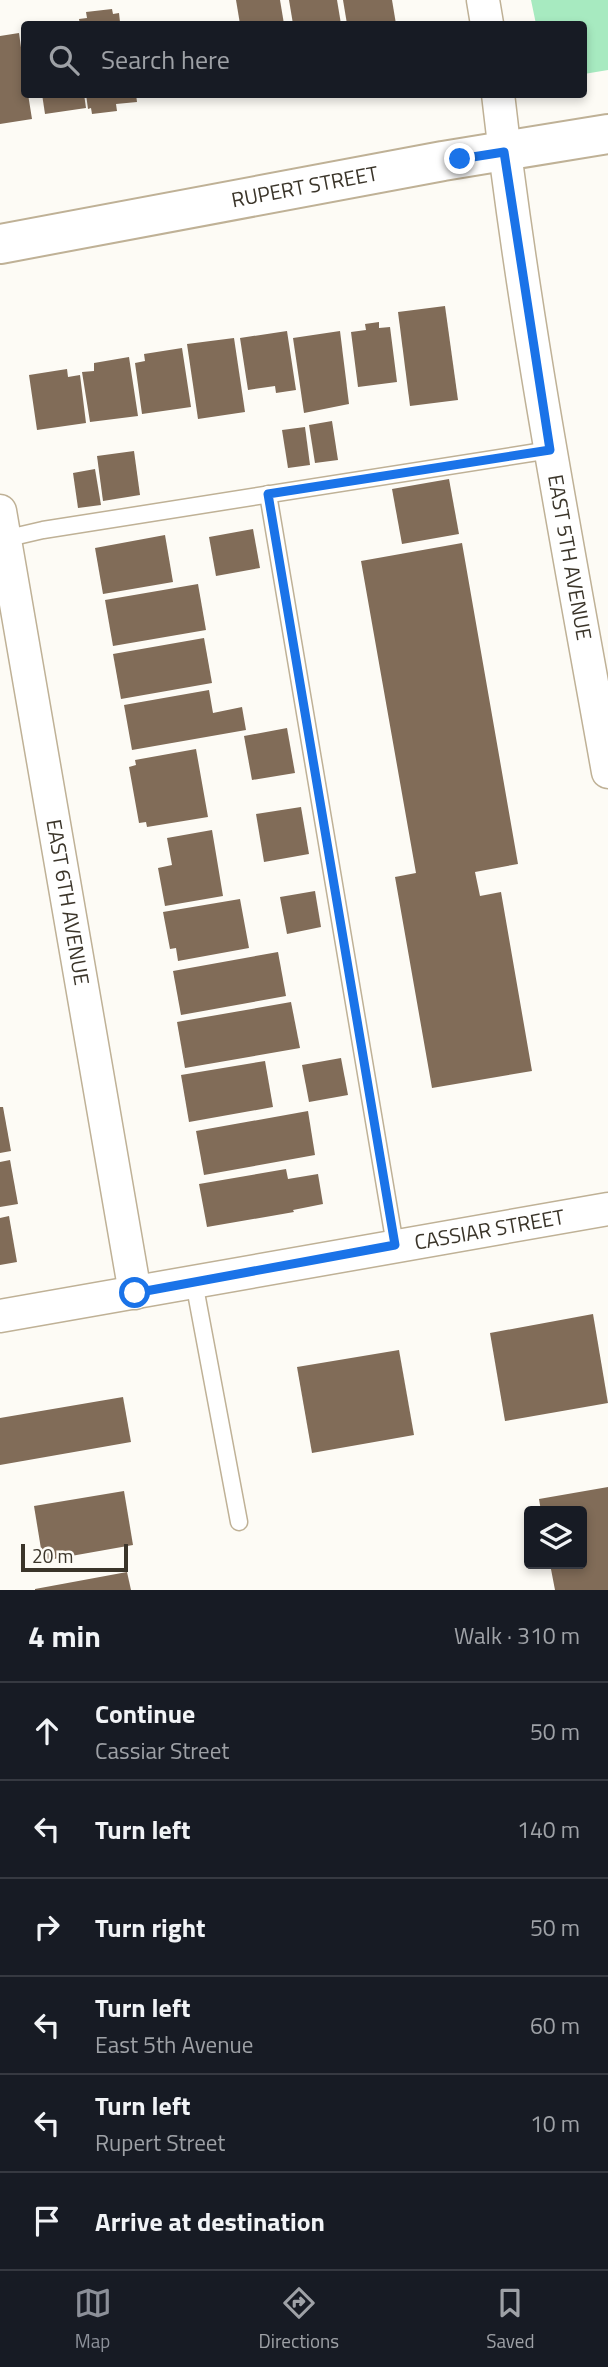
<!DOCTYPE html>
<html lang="en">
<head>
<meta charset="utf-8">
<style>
	body { margin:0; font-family:"Titillium Web",sans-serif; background:#242831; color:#f1f3f6 }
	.controls { position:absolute; right:21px; bottom:21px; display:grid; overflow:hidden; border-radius:7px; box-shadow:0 4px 10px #0003 }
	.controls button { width:63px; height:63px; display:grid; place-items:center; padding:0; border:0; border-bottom:2px solid #363941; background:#171b24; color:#f1f3f6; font:35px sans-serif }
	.scale { position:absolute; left:21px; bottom:18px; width:107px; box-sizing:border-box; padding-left:7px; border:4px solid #3b352a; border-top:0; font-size:19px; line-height:24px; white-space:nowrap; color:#3b352a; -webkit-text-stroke:5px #fdfbf5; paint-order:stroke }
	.stop { position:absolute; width:21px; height:21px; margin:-16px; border:5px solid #1a73e8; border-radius:50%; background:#fff }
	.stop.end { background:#1a73e8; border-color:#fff; box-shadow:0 2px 7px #0008 }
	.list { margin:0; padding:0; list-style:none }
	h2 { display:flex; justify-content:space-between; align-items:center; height:91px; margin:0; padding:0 28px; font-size:30px }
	h2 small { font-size:23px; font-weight:400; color:#9ea1a6 }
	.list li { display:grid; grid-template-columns:46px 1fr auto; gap:21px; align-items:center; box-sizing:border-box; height:98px; padding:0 28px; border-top:2px solid #363941 }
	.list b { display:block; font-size:26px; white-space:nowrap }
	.list p { margin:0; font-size:23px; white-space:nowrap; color:#9ea1a6 }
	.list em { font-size:23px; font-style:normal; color:#9ea1a6 }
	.icon { flex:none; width:38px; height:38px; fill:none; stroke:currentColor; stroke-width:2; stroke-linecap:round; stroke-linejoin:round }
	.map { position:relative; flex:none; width:608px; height:1590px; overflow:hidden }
	.search { position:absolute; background:#171b24; box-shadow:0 4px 10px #0003; left:21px; right:21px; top:21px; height:77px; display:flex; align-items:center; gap:18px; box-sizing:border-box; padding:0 24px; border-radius:7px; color:#9ea1a6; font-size:26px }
	.sheet { height:679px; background:#171b24 }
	nav { display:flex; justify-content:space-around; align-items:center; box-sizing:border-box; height:98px; border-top:2px solid #363941; background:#171b24; font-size:19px; color:#9ea1a6 }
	nav a { display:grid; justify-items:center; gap:4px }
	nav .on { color:#8c9099 }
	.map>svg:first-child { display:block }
	.green { fill:#a7eac0 }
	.building { fill:#816c58 }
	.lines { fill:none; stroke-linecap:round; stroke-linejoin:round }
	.lane-casing { stroke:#bfb196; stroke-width:19 }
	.street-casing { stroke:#bfb196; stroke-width:35 }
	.secondary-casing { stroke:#bfb196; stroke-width:42 }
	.lane { stroke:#fff; stroke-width:16 }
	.street { stroke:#fff; stroke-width:32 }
	.secondary { stroke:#fff; stroke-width:38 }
	.route { stroke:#1a73e8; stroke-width:9 }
	.labels { text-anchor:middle; stroke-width:7; stroke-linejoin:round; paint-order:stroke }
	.street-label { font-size:21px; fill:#3b352a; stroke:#fdfbf5 }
</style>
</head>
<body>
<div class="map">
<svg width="608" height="1590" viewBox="0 0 608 1590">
	<rect width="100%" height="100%" fill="#fdfbf5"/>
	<polygon class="green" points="531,0 608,0 608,70 584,74 584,24 536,24"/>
	<g class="building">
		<polygon points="236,0 280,0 284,24 240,24"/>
		<polygon points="289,0 337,0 341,24 293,24"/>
		<polygon points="343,0 392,0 396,24 347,24"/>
		<polygon points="112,9 113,14 119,13 120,22 125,21 126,24 80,24 79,19 87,18 86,12"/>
		<polygon points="19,33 24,69 24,94 28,94 32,119 0,124 0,36"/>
		<polygon points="42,94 84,94 86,108 45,114"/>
		<polygon points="86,94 136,94 137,102 116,104 117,111 92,114 91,108 88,109"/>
		<polygon points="445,306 458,400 410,406 398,312"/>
		<polygon points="379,322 379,328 390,327 397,382 358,387 351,332 366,330 365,324"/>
		<polygon points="287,331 296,390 276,393 275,386 248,390 240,338"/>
		<polygon points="340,331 349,404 304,413 293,338"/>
		<polygon points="234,338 245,412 198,419 187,344"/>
		<polygon points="182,348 191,407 142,414 135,363 145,361 144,354"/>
		<polygon points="129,357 138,416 90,422 82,372 94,371 94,363"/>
		<polygon points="67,369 68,377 80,375 86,423 37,430 29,375"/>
		<polygon points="332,421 338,460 315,463 309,425"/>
		<polygon points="305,427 310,465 288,468 282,430"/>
		<polygon points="134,451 140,495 103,501 97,456"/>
		<polygon points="95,469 101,505 78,508 73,473"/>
		<polygon points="449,479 459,534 402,544 392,489"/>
		<polygon points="253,529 260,568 216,576 209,537"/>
		<polygon points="165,535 173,582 103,594 95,548"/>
		<polygon points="462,543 518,864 475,872 480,896 501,892 532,1071 432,1088 395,877 416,873 361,561"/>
		<polygon points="198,584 206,630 113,646 105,600"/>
		<polygon points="204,638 212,683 121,699 113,654"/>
		<polygon points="209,690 213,713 242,707 246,730 132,750 124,705"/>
		<polygon points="287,728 295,773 252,780 244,736"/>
		<polygon points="196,749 208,817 147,827 146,822 139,823 129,767 136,765 135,760"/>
		<polygon points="301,807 309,854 264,862 256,814"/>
		<polygon points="212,830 223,896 165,906 158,868 172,865 167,838"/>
		<polygon points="315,891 321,927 287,934 280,897"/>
		<polygon points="240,899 249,948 178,961 176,948 170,949 163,912"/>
		<polygon points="278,952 286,996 181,1015 173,971"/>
		<polygon points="291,1002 300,1048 185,1068 177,1022"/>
		<polygon points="341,1058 348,1095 309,1102 302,1065"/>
		<polygon points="265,1061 273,1107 189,1122 181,1075"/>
		<polygon points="0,1107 3,1107 11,1151 0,1153"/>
		<polygon points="308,1111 315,1155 204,1175 196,1131"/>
		<polygon points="10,1160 18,1204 0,1207 0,1162"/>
		<polygon points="286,1169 288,1179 318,1174 323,1204 293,1210 294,1212 207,1227 199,1184"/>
		<polygon points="9,1216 17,1262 0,1265 0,1218"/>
		<polygon points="593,1314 608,1403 505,1421 490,1333"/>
		<polygon points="399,1350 414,1435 312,1453 297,1367"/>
		<polygon points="123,1397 131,1442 0,1465 0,1418"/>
		<polygon points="608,1487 608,1590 555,1590 550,1564 582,1564 582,1511 541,1511 539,1499"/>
		<polygon points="124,1491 133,1545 43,1561 34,1506"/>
		<polygon points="127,1572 131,1590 35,1590 35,1589"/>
	</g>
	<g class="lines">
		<g class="lane-casing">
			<g id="lane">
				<polyline points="268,494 395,1245"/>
				<polyline points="0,540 43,530 550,450"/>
				<polyline points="194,1282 239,1522"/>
			</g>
		</g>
		<g class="street-casing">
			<g id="street">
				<polyline points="483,0 487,24"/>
				<path id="s1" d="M498,94C524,322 568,547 608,772"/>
				<path id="s2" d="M0,511L135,1293"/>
				<path id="s3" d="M0,1316L608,1209"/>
			</g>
		</g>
		<g class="secondary-casing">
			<g id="secondary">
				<path id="s4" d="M0,244L443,161L608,134"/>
			</g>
		</g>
		<use href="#lane" class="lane"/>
		<use href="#street" class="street"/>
		<use href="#secondary" class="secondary"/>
	</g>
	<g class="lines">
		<polyline class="route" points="135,1293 395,1245 268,494 550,450 504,152 460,159"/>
	</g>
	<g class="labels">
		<g class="street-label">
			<text dy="7" stroke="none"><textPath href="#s4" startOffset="310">RUPERT STREET</textPath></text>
			<text dy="7" stroke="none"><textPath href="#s1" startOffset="469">EAST 5TH AVENUE</textPath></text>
			<text dy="7" stroke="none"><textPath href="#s2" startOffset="397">EAST 6TH AVENUE</textPath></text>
			<text dy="7" stroke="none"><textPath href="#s3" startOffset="497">CASSIAR STREET</textPath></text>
		</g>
	</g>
</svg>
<div class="controls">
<button><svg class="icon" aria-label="layers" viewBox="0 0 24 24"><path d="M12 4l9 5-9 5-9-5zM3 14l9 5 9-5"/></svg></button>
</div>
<div class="scale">20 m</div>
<div class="stop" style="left:135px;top:1293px"></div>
<div class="stop end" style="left:460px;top:159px"></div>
<div class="search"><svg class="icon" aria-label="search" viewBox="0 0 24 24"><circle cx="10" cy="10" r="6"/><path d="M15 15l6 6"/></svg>Search here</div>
</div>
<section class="sheet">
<h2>4 min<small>Walk · 310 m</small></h2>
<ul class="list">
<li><svg class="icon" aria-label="ahead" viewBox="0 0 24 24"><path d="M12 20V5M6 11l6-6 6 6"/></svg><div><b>Continue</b><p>Cassiar Street</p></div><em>50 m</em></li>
<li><svg class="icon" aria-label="left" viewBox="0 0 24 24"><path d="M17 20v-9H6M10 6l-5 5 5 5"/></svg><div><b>Turn left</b></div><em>140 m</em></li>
<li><svg class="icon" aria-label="right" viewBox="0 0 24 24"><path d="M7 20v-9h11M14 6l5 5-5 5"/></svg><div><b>Turn right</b></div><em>50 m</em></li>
<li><svg class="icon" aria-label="left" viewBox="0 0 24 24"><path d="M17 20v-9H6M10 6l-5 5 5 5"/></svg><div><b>Turn left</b><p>East 5th Avenue</p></div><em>60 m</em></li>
<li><svg class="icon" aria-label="left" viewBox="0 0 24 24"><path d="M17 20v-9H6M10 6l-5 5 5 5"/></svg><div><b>Turn left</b><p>Rupert Street</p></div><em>10 m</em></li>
<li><svg class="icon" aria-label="arrive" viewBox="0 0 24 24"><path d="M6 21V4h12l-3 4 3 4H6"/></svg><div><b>Arrive at destination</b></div></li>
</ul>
</section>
<nav>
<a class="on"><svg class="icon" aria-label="map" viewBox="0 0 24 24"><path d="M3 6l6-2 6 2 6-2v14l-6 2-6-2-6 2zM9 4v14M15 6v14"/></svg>Map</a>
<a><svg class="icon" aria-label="directions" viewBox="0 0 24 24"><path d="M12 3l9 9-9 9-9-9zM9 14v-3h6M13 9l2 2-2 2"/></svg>Directions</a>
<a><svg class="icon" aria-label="saved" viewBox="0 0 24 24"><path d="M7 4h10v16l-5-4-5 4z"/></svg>Saved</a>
</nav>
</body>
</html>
